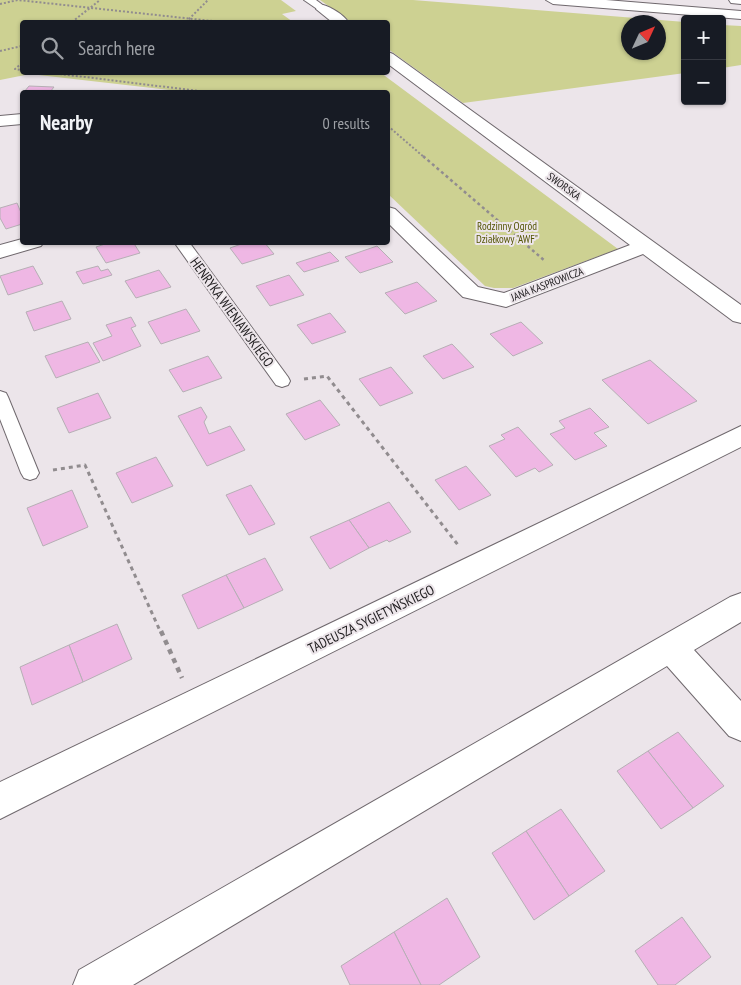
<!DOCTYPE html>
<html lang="en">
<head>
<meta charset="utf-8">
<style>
	body { margin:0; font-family:"PT Sans Narrow",sans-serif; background:#20242c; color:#f1f3f6 }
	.controls { position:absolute; right:15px; top:15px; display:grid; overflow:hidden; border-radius:5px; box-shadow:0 1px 4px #0004 }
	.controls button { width:45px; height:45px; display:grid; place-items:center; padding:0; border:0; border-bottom:1px solid #363941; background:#171b24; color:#f1f3f6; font:25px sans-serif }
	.compass { position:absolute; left:621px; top:15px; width:45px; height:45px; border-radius:50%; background:#171b24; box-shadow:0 1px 4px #0004; rotate:46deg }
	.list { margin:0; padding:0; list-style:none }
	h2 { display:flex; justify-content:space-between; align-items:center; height:65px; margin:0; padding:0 20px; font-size:21px }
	h2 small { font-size:16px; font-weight:400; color:#9ea1a6 }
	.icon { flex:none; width:28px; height:28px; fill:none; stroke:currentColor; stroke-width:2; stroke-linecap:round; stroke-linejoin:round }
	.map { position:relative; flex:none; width:741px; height:985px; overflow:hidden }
	.search { position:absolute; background:#171b24; box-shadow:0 1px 4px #0004; left:20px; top:20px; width:370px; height:55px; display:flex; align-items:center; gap:12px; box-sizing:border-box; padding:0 18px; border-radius:5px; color:#9ea1a6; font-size:19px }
	.panel { position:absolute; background:#171b24; box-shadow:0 1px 4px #0004; left:20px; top:90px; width:370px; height:155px; border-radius:5px }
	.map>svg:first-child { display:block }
	.green { fill:#cdd192; fill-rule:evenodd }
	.building { fill:#efb7e4; stroke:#b6afb5 }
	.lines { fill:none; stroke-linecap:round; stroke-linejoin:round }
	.service-casing { stroke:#6f686d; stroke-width:2 }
	.minor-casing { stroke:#6f686d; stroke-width:2 }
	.primary-casing { stroke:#6f686d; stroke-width:2 }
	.path-far3 { stroke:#918c8f; stroke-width:2; stroke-dasharray:2 2; stroke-linecap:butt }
	.path-far2 { stroke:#918c8f; stroke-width:2.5; stroke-dasharray:3 3; stroke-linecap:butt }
	.path-far1 { stroke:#918c8f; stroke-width:3; stroke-dasharray:4 4; stroke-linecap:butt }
	.path { stroke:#918c8f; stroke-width:4.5; stroke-dasharray:5 5; stroke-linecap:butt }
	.service { fill:#fff; fill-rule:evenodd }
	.minor { fill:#fff; fill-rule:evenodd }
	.primary { fill:#fff; fill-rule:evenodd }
	.labels { text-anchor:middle; stroke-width:4; stroke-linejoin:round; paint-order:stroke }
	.far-street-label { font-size:11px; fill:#1d1b1d; stroke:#ece5ea }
	.far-park-label { font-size:11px; fill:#555606; stroke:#ece5ea }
	.street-label { font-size:14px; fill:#1d1b1d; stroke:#ece5ea }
</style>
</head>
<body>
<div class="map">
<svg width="741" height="985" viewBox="0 0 741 985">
	<rect width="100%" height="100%" fill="#ece5ea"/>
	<g class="green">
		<polygon points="0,0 281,0 296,11 282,14 293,22 22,22 22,72 381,73 618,249 513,288 494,288 485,286 388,194 388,92 187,92 30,74 0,80"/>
		<path d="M320,0H413L685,22V73L463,103L388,49V22H351ZM628,22H658V52H628Z"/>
		<polygon points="722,25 741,26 741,65 722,68"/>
	</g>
	<g class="building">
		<polygon points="29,86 54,87 50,92 24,92"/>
		<polygon points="17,203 22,215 22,224 6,229 0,218 0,208"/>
		<polygon points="111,242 133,242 140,253 106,263 96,247"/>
		<polygon points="247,242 264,242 274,254 242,264 230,248"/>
		<polygon points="377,246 393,262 360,273 345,257"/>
		<polygon points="330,252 339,261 304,272 296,263"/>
		<polygon points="33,266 43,284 8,295 0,276"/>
		<polygon points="98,266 101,271 108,269 112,275 83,284 76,272"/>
		<polygon points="159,270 171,287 136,298 125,281"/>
		<polygon points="289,275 304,295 270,306 256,286"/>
		<polygon points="417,282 437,301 405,314 385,293"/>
		<polygon points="62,301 71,319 34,331 26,312"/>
		<polygon points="186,309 200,331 161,344 148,322"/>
		<polygon points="330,313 346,332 312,344 297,325"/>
		<polygon points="131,317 136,326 131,328 141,346 103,361 93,343 112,336 106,325"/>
		<polygon points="521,322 543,343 513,356 490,334"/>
		<polygon points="88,342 100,362 56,378 45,356"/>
		<polygon points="452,344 474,367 443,379 423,356"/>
		<polygon points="208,356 222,378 183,392 169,370"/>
		<polygon points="650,360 697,401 648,424 602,380"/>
		<polygon points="391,367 413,393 380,406 359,379"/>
		<polygon points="98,393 111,418 69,433 57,408"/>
		<polygon points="320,400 340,425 305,440 286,414"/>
		<polygon points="201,407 207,417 204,422 209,434 230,426 245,450 207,466 178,416"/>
		<polygon points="590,408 609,427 594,433 607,446 575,460 550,434 565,428 559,421"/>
		<polygon points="518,427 553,465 539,472 535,468 516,477 489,446 505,439 501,435"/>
		<polygon points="156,457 173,486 132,503 116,473"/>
		<polygon points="466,466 491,495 459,510 435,480"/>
		<polygon points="251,485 275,524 249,535 226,495"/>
		<polygon points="72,490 88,527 43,546 27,508"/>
		<polygon points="389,502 411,532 389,542 387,540 369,548 349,520"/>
		<polygon points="349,520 369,548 330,569 310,537"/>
		<polygon points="265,558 283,590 244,608 226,575"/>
		<polygon points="226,575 244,608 198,629 182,595"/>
		<polygon points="117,624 132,659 83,682 69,645"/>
		<polygon points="69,645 83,682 32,705 20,667"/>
		<polygon points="678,732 724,786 693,808 648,751"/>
		<polygon points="648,751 693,808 661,829 617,771"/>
		<polygon points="561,809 605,871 569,896 526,831"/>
		<polygon points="526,831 569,896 534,920 492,853"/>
		<polygon points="447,898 480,957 439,985 421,985 394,932"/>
		<polygon points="682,917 711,957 675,985 658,985 635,951"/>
		<polygon points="394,932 421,985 350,985 341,966"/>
	</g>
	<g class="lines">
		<g class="service-casing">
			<g id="service">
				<polygon points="304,0 316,0 328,9 326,11 320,11"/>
				<polygon points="174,242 189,242 288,377 290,381 288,385 282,387 276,385"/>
				<polygon points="0,391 6,393 8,397 39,473 36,478 30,480 24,478 21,473 0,419"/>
			</g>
		</g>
		<g class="minor-casing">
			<g id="minor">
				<polygon points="729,0 741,0 741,4 731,3"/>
				<path d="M323,5C331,7 344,15 348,22H332L316,9L318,6Z"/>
				<polygon points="388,52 393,54 741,305 741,323 733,321 643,254 506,307 463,297 388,223 388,207 395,209 478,287 504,293 630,245 388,64"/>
				<polygon points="22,114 22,124 0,126 0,116"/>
				<polygon points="22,239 22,242 44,242 41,246 0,258 0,245"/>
				<polygon points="741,426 741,447 0,819 0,782"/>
				<polygon points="741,593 741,622 694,650 741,701 741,741 729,736 667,666 133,985 73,985 79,970 730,597"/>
			</g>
		</g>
		<g class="primary-casing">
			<polygon id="primary" points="546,0 606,0 741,11 741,19 553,4"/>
		</g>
		<g class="path-far3">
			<polyline points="0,4 18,0 221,22"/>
			<polyline points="72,22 100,0"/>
			<polyline points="186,22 208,0"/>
			<polyline points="0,51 22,46"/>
			<polyline points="22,63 15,69 22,70"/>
			<polyline points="44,72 207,92"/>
			<polyline points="388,126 425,158"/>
		</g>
		<polyline class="path-far2" points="423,156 545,261"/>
		<g class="path-far1">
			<polyline points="304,379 327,376 458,545"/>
			<polyline points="53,470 85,465 161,633"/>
		</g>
		<polyline class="path" points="161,631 182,678"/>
		<use href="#service" class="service"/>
		<use href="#minor" class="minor"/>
		<use href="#primary" class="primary"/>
	</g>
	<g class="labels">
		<g class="far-street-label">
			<text transform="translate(564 186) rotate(36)" y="4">SWORSKA</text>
			<text transform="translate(547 284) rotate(-21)" y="4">JANA KASPROWICZA</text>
		</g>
		<g class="far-park-label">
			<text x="507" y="230">Rodzinny Ogród<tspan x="507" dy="13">Działkowy "AWF"</tspan></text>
		</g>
		<g class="street-label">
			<text transform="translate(232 312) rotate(54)" y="5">HENRYKA WIENIAWSKIEGO</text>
			<text transform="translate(371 619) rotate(-26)" y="5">TADEUSZA SYGIETYŃSKIEGO</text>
		</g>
	</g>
</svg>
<div class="controls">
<button>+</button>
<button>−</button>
</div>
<svg class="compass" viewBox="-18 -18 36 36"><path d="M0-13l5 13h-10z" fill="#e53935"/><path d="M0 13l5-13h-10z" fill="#9ea1a6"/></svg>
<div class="search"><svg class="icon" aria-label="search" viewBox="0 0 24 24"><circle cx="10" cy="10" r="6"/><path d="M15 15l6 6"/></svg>Search here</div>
<section class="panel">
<h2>Nearby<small>0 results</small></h2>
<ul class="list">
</ul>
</section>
</div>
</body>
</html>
